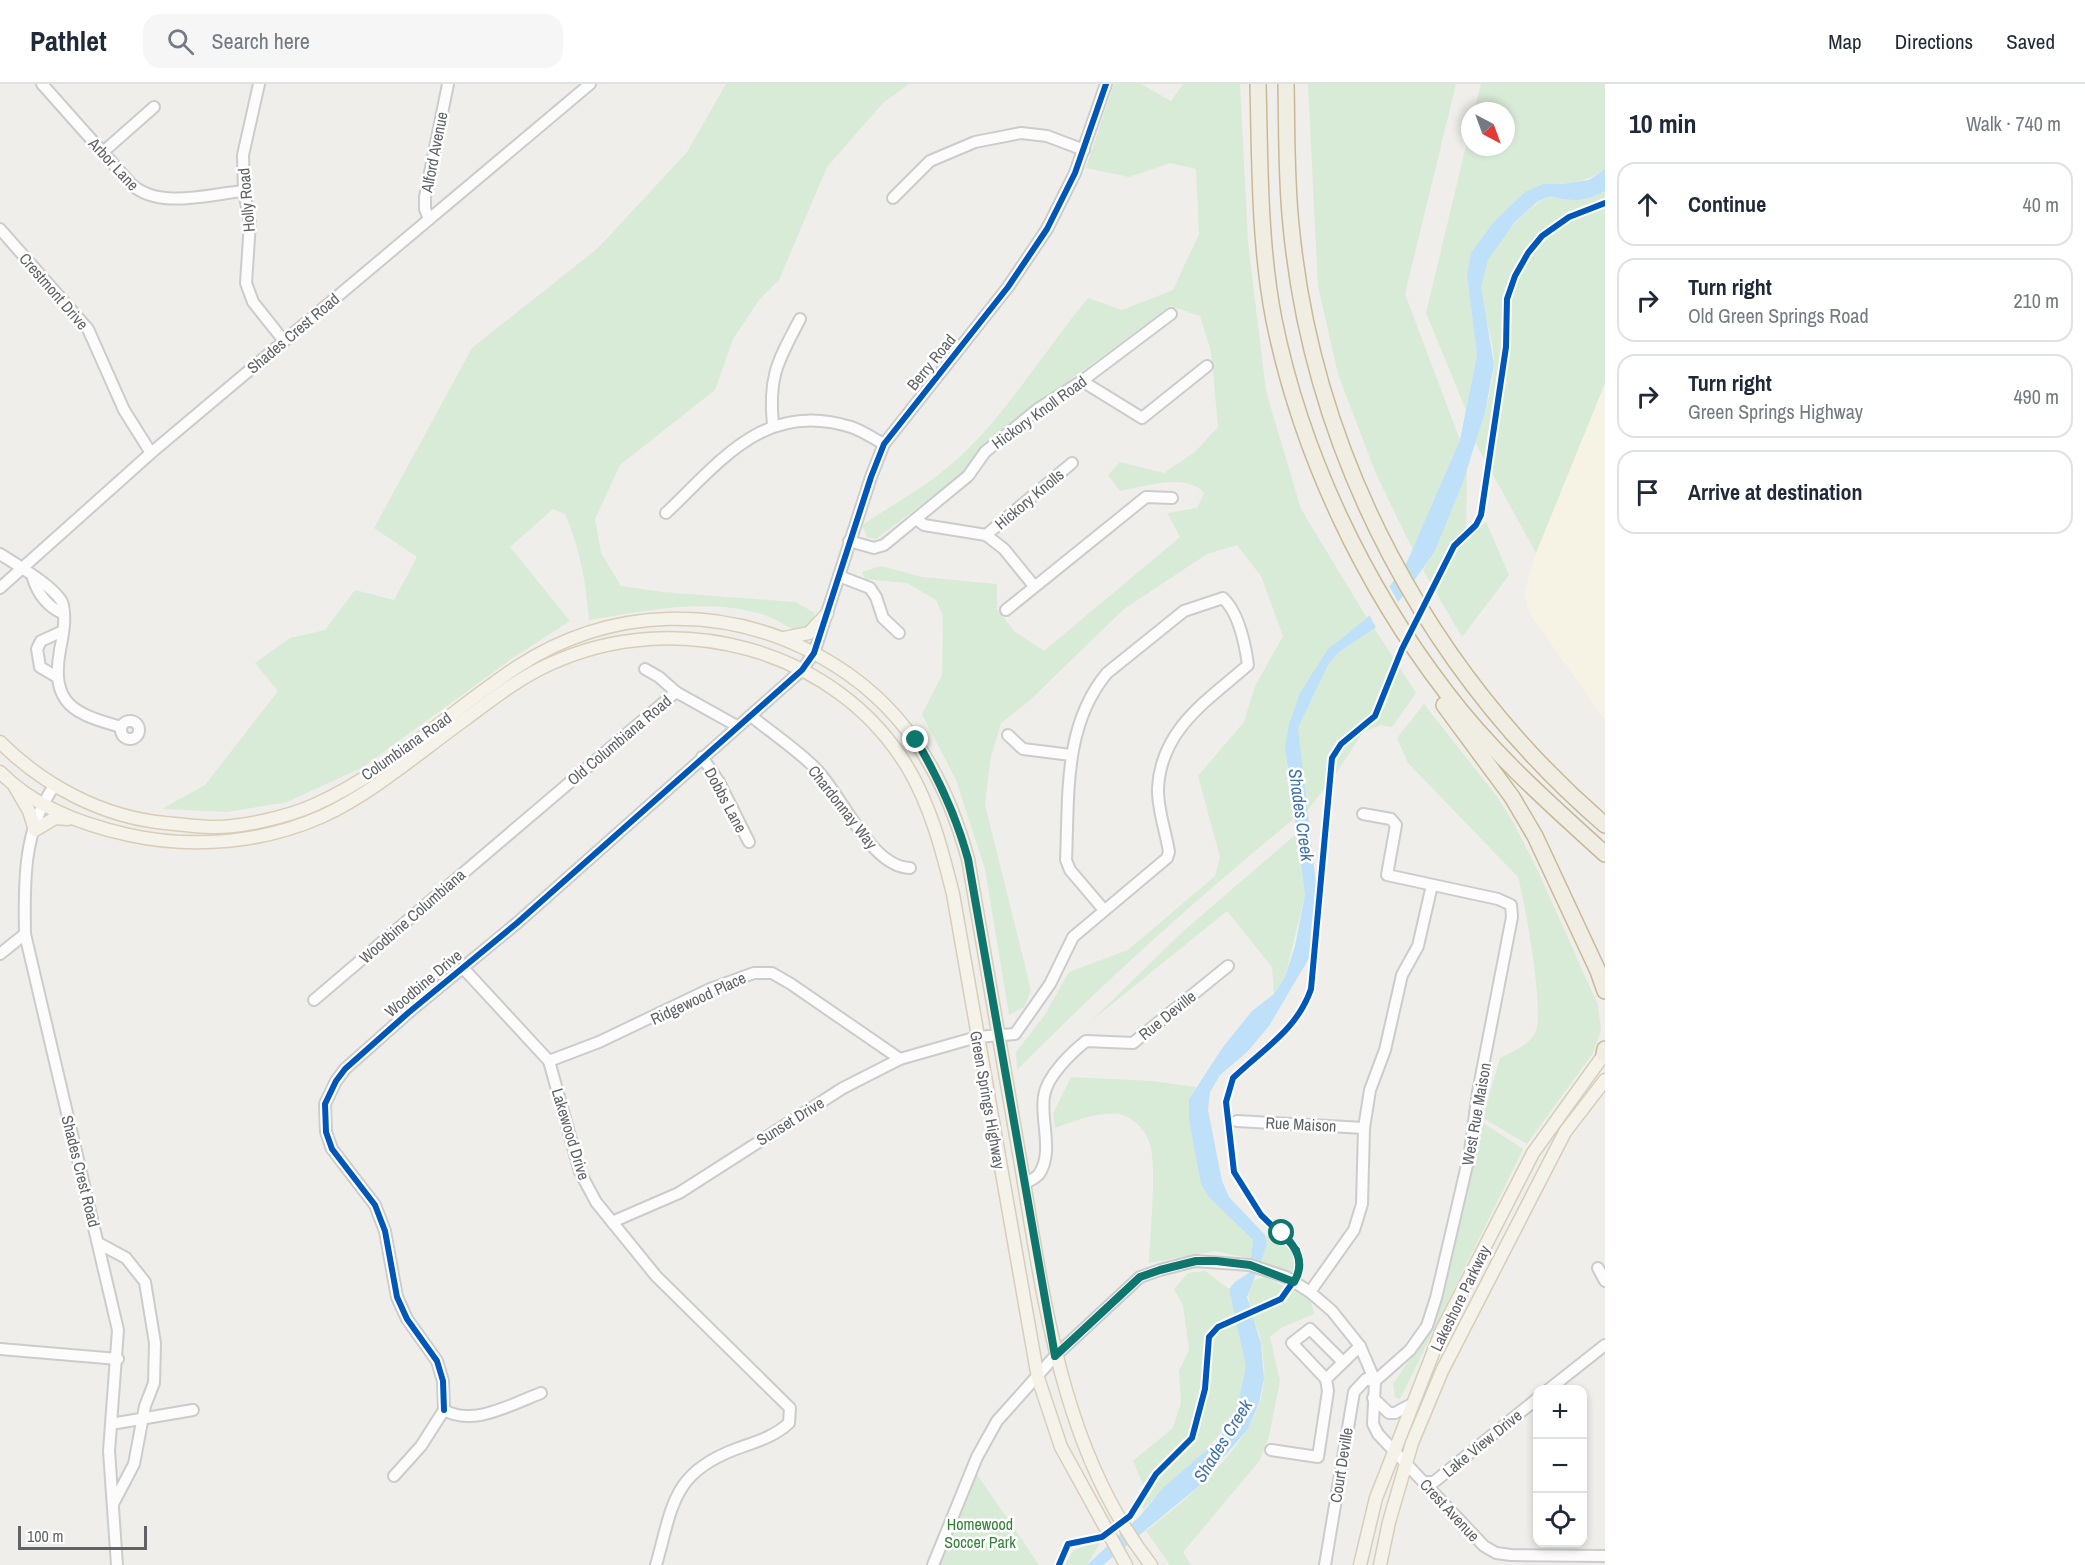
<!DOCTYPE html>
<html lang="en">
<head>
<meta charset="utf-8">
<style>
	body { margin:0; font-family:"Archivo Narrow",sans-serif; background:#f6f6f7; color:#1f2937 }
	.controls { position:absolute; right:18px; bottom:18px; display:grid; overflow:hidden; border-radius:12px; box-shadow:0 3px 9px #0003 }
	.controls button { width:54px; height:54px; display:grid; place-items:center; padding:0; border:0; border-bottom:2px solid #e0e1e3; background:#fff; color:#1f2937; font:30px sans-serif }
	.compass { position:absolute; left:1461px; top:18px; width:54px; height:54px; border-radius:50%; background:#fff; box-shadow:0 3px 9px #0003; rotate:139deg }
	.scale { position:absolute; left:18px; bottom:15px; width:129px; box-sizing:border-box; padding-left:6px; border:3px solid #5f6368; border-top:0; font-size:16px; line-height:21px; white-space:nowrap; color:#5f6368; -webkit-text-stroke:4px #fff; paint-order:stroke }
	.stop { position:absolute; width:18px; height:18px; margin:-14px; border:4px solid #0f766e; border-radius:50%; background:#fff }
	.stop.end { background:#0f766e; border-color:#fff; box-shadow:0 2px 6px #0008 }
	.list { margin:0; padding:0; list-style:none }
	h2 { display:flex; justify-content:space-between; align-items:center; height:78px; margin:0; padding:0 24px; font-size:26px }
	h2 small { font-size:20px; font-weight:400; color:#747a83 }
	.list li { display:grid; grid-template-columns:39px 1fr auto; gap:18px; align-items:center; box-sizing:border-box; height:84px; margin:0 12px 12px; padding:0 12px; border:2px solid #e0e1e3; border-radius:18px }
	.list b { display:block; font-size:22px; white-space:nowrap }
	.list p { margin:0; font-size:20px; white-space:nowrap; color:#747a83 }
	.list em { font-size:20px; font-style:normal; color:#747a83 }
	.icon { flex:none; width:33px; height:33px; fill:none; stroke:currentColor; stroke-width:2; stroke-linecap:round; stroke-linejoin:round }
	.map { position:relative; flex:none; width:1605px; height:1481px; overflow:hidden }
	header { display:flex; align-items:center; gap:36px; box-sizing:border-box; height:84px; padding:0 30px; background:#fff; border-bottom:2px solid #e0e1e3 }
	header strong { font-size:28px }
	nav { display:flex; gap:33px; margin-inline-start:auto; font-size:21px }
	.search { width:420px; height:54px; background:#f6f6f7; display:flex; align-items:center; gap:15px; box-sizing:border-box; padding:0 21px; border-radius:18px; color:#747a83; font-size:22px }
	main { display:flex }
	aside { flex:1; background:#fff }
	.map>svg:first-child { display:block }
	.commercial { fill:#f7f3e4 }
	.green { fill:#d8ebd6 }
	.water { fill:#bfe0f9 }
	.pier { fill:#efeeea }
	.lines { fill:none; stroke-linecap:round; stroke-linejoin:round }
	.minor-casing { stroke:#cbcccc; stroke-width:14 }
	.major-casing { stroke:#d7ceb8; stroke-width:15 }
	.highway-casing { stroke:#c8b996; stroke-width:18 }
	.minor { stroke:#fdfcfc; stroke-width:10 }
	.major { stroke:#f4f2e9; stroke-width:12 }
	.highway { stroke:#f0ede3; stroke-width:15 }
	.cycleway-casing { stroke:#fff; stroke-width:10 }
	.cycleway { stroke:#0057b8; stroke-width:6 }
	.route { stroke:#0f766e; stroke-width:8 }
	.labels { text-anchor:middle; stroke-width:5; stroke-linejoin:round; paint-order:stroke }
	.street-label { font-size:16px; fill:#5f6368; stroke:#fff }
	.park-label { font-size:16px; fill:#348238; stroke:#fff }
	.water-label { font-size:18px; font-style:italic; fill:#4174aa; stroke:#fff }
</style>
</head>
<body>
<header>
<strong>Pathlet</strong>
<div class="search"><svg class="icon" aria-label="search" viewBox="0 0 24 24"><circle cx="10" cy="10" r="6"/><path d="M15 15l6 6"/></svg>Search here</div>
<nav><a>Map</a><a>Directions</a><a>Saved</a></nav>
</header>
<main>
<div class="map">
<svg width="1605" height="1481" viewBox="0 0 1605 1481">
	<rect width="100%" height="100%" fill="#efeeea"/>
	<polygon class="commercial" points="1605,300 1605,636 1530,530 1524,510 1536,469"/>
	<g class="green">
		<path d="M726,0H909L883,19L827,83L779,196L759,216L733,255L715,306L620,381L595,435L601,469L621,502L662,508L795,518L815,529L812,539L796,547C784,541 771,532 758,529C704,514 643,527 589,536C586,498 580,465 565,430L553,425L510,463L570,537L514,573L363,683L287,718L227,728L162,725L205,701L278,607L255,579L290,554L325,546L355,506L394,516L417,473L374,444L472,264L598,164L687,68Z"/>
		<path d="M1114,0H1141L1171,17L1183,0H1240L1248,158L1266,307L1301,425L1367,534L1328,565L1285,663L1294,735C1197,814 1105,897 1017,986L1016,968L1044,932L1069,888L1128,866L1215,792L1220,773L1198,692L1244,638L1255,602L1283,552L1261,492L1237,461L1207,470L1124,525L1028,618L1001,639L990,677L985,721L1031,906L1024,923L1009,931L985,785L956,696L922,630L942,591L943,532L936,516L907,499L865,495L862,488L881,482L922,493L997,500V525L1014,547L1044,567L1180,453L1167,429L1197,424L1204,409C1185,388 1145,403 1120,407L1108,391L1120,378L1164,389L1195,368L1218,343L1211,267L1200,232L1170,222L997,351L962,390L876,455L867,453L862,441C897,418 936,397 966,367C1012,321 1047,264 1088,214L1122,226L1173,206L1199,150L1196,85L1170,79L1129,93L1086,84Z"/>
		<polygon points="1308,0 1456,0 1405,210 1460,356 1413,466 1376,390 1338,290 1318,202"/>
		<path d="M1481,0H1605V85C1585,99 1567,101 1543,100L1467,191L1477,271L1466,326L1426,229L1470,45V63H1506V27H1474Z"/>
		<path d="M1605,107V299L1536,469L1475,358C1483,334 1492,307 1494,282C1495,256 1482,230 1481,204C1479,171 1523,125 1550,112C1573,118 1584,118 1605,107Z"/>
		<polygon points="1467,384 1466,454 1486,438 1509,491 1462,553 1423,486 1434,469"/>
		<polygon points="1374,544 1416,609 1392,643 1381,641 1363,648 1335,691 1306,728 1298,644 1328,581 1339,568"/>
		<path d="M1424,620L1498,714L1513,738L1538,787L1598,921L1601,946L1593,969L1527,1060L1483,1034L1500,974C1513,967 1531,961 1536,946C1544,926 1525,817 1518,793L1408,679L1397,654Z"/>
		<polygon points="1296,750 1305,811 1285,893 1274,910 1272,883 1227,827 1091,937 1179,851"/>
		<path d="M1071,993L1152,997L1196,1003L1189,1015L1208,1112L1250,1152L1253,1156L1252,1175L1215,1167L1149,1179C1150,1149 1157,1088 1150,1060C1146,1046 1132,1032 1118,1030C1097,1028 1074,1037 1055,1044L1053,1029Z"/>
		<polygon points="1483,1039 1523,1065 1400,1315 1395,1313 1393,1300 1433,1241 1445,1204"/>
		<path d="M1265,1151C1282,1157 1299,1166 1295,1187L1287,1191L1259,1179L1267,1161Z"/>
		<path d="M1205,1187L1229,1205C1233,1227 1246,1263 1246,1282C1244,1350 1184,1380 1144,1425L1140,1422L1145,1405L1133,1377L1173,1344L1181,1319L1179,1287L1189,1266L1183,1221L1174,1205L1188,1189Z"/>
		<path d="M1265,1193L1311,1216L1314,1230L1281,1244L1270,1253L1280,1297L1269,1352L1260,1376L1183,1468L1191,1481H1170L1146,1447C1190,1414 1262,1353 1264,1295C1265,1284 1263,1273 1262,1263C1259,1239 1241,1220 1252,1197Z"/>
		<polygon points="972,1383 1039,1481 934,1481"/>
		<polygon points="1098,1457 1100,1459 1087,1481 1065,1481 1073,1467"/>
	</g>
	<path class="water" d="M1605,85V107C1584,118 1573,118 1550,112L1537,118L1514,139L1488,176L1481,203L1494,281L1485,328L1463,398L1434,469L1384,538L1339,568L1328,581L1298,644L1317,809L1312,869L1269,942L1247,968L1220,991L1210,1008L1208,1026L1222,1097L1229,1113L1265,1151L1267,1161L1247,1213L1261,1260L1264,1295L1259,1319L1248,1345L1198,1403L1103,1481H1087L1140,1432L1162,1405L1220,1354L1238,1320L1246,1282L1229,1205L1235,1198L1250,1188L1253,1156L1208,1112L1201,1100L1189,1036V1015L1223,963L1252,927L1274,910L1285,893L1295,862L1305,811L1285,663L1289,640L1300,609L1328,565L1367,534L1407,478L1460,356L1477,271L1467,191L1471,169L1493,139L1525,108L1543,100H1563L1589,96Z"/>
	<polygon class="pier" points="1388,500 1400,521 1385,540 1377,545 1368,529"/>
	<g class="lines">
		<g class="minor-casing">
			<g id="minor">
				<path d="M42,0L131,100C159,126 209,110 244,107"/>
				<polyline points="259,0 243,71 244,107 250,139 246,199 253,218 284,257"/>
				<polyline points="103,68 154,23"/>
				<polyline points="893,114 930,77 975,58 1021,49 1047,52 1084,66"/>
				<polyline points="429,135 425,125 425,113 448,0"/>
				<polyline points="0,145 88,245 124,326 151,369"/>
				<polyline points="1082,297 1142,334 1207,282"/>
				<path d="M773,341C768,292 778,277 800,235"/>
				<path d="M666,429C722,376 765,316 851,343C863,347 874,355 884,360"/>
				<polyline points="916,435 924,441 986,451 1072,379"/>
				<polyline points="986,451 1004,465 1034,502"/>
				<polyline points="849,457 874,464 884,461 968,392 985,368 1038,325 1082,297 1171,230"/>
				<path d="M0,470C14,479 59,505 63,521C66,536 63,551 60,566C50,621 75,630 121,643"/>
				<polyline points="839,492 870,504 876,513 883,534 899,549"/>
				<path d="M33,494C37,509 48,523 62,529"/>
				<polyline points="0,504 151,369 590,0"/>
				<polyline points="1006,526 1146,413 1172,414"/>
				<polyline points="645,585 659,593 676,608 737,642"/>
				<polyline points="57,593 40,583 37,565 41,557 63,547"/>
				<path d="M751,632C771,648 793,663 812,681C841,707 869,783 910,784"/>
				<circle cx="130" cy="646" r="9"/>
				<polyline points="1008,651 1023,665 1071,671"/>
				<polyline points="702,673 719,698 749,758"/>
				<path d="M55,701C23,744 24,799 25,850L118,1246L109,1367L117,1481"/>
				<polyline points="1363,730 1391,735 1396,741 1387,791 1498,815 1511,821 1512,833 1478,1008 1470,1068 1436,1214 1427,1242 1410,1266 1375,1297"/>
				<polyline points="0,870 25,850"/>
				<path d="M463,884L549,977L580,1088L596,1118L656,1192L790,1324L789,1339C774,1353 755,1358 736,1365C672,1389 673,1421 656,1481"/>
				<polyline points="314,916 676,608"/>
				<polyline points="549,977 599,958 710,905 754,889 772,889 791,900 900,975"/>
				<polyline points="1237,1037 1364,1044"/>
				<path d="M1024,1100C1029,1097 1036,1094 1039,1090C1054,1069 1040,1035 1044,1012C1047,992 1071,969 1086,957L1133,959L1228,882"/>
				<path d="M612,1138L679,1109L843,1004L900,975L977,953L1015,950L1050,900L1073,853L1167,774L1169,768C1166,748 1157,724 1158,704C1161,645 1208,616 1248,581C1245,559 1239,529 1223,514L1184,527L1107,589C1063,642 1069,711 1066,776L1070,786L1104,826"/>
				<polyline points="100,1160 126,1174 145,1198 155,1259 154,1299 145,1322 134,1380 113,1420"/>
				<polyline points="1598,1184 1605,1197"/>
				<polyline points="1310,1208 1354,1146 1362,1120 1364,1044 1370,1006 1385,966 1402,891 1418,862 1432,801"/>
				<polyline points="0,1265 118,1275"/>
				<polyline points="1326,1295 1292,1259 1310,1245 1342,1277"/>
				<polyline points="1548,1306 1605,1261"/>
				<polyline points="1373,1314 1389,1329 1395,1329 1412,1320"/>
				<polyline points="444,1326 443,1297 437,1277 407,1235 397,1213 385,1147 375,1121 332,1065 326,1048 325,1020 336,997 345,985 408,929 517,839 802,586 814,569 871,393 884,360 1008,203 1047,145 1075,89 1106,0"/>
				<path d="M444,1326C473,1343 512,1320 541,1309"/>
				<polyline points="111,1340 193,1326"/>
				<polyline points="1271,1366 1318,1373 1328,1307 1326,1295 1360,1262"/>
				<polyline points="394,1392 421,1362 444,1326"/>
				<polyline points="1425,1398 1434,1398 1538,1314"/>
				<polyline points="933,1481 977,1373 997,1337 1055,1272 1140,1193 1160,1186 1195,1177 1250,1181 1286,1193 1310,1208 1332,1227 1360,1262 1375,1297 1373,1340 1378,1350 1484,1462 1496,1469 1511,1471 1605,1472"/>
				<polyline points="1325,1481 1354,1308 1366,1295 1375,1297"/>
			</g>
		</g>
		<g class="major-casing">
			<g id="major">
				<polyline points="784,554 809,549 827,530"/>
				<path d="M0,658C44,702 103,733 165,739C180,740 196,743 211,743C240,744 287,733 314,721C387,689 450,627 517,583C610,522 725,519 821,573C902,618 944,688 968,775C985,875 1003,975 1020,1075C1044,1215 1061,1366 1151,1481"/>
				<path d="M0,688C34,723 83,741 129,751C193,765 263,759 323,732C373,709 422,666 467,634C494,614 519,594 550,580C675,522 836,564 908,684C931,723 942,766 953,810L1038,1294L1061,1363L1126,1481"/>
				<polyline points="15,703 29,727 35,746 55,734 68,735"/>
				<polyline points="1360,1481 1376,1414 1442,1246 1533,1069 1605,969"/>
				<polyline points="1380,1481 1389,1438 1412,1359 1442,1287 1565,1048 1605,996"/>
			</g>
		</g>
		<g class="highway-casing">
			<g id="highway">
				<path d="M1258,0C1260,78 1259,159 1274,236C1301,369 1363,500 1446,608C1492,669 1549,719 1605,770"/>
				<path d="M1286,0C1287,47 1286,94 1291,141C1313,373 1429,589 1605,741"/>
				<polyline points="1444,621 1512,713 1535,752 1598,887 1605,907"/>
				<polyline points="1604,970 1605,965"/>
			</g>
		</g>
		<use href="#minor" class="minor"/>
		<use href="#major" class="major"/>
		<use href="#highway" class="highway"/>
		<g class="cycleway-casing">
			<g id="cycleway">
				<polyline points="444,1326 443,1297 437,1277 407,1235 397,1213 385,1147 375,1121 332,1065 326,1048 325,1020 336,997 345,985 408,929 517,839 802,586 814,569 871,393 884,360 1008,203 1047,145 1075,89 1106,0"/>
				<path d="M1059,1481L1068,1460L1102,1453L1130,1432L1156,1390L1192,1354L1205,1305L1209,1253L1218,1243L1281,1215L1298,1191L1299,1179L1297,1166L1261,1131L1234,1088L1226,1018L1233,994C1263,965 1297,946 1311,905L1332,674L1341,660L1375,632L1402,565L1454,462L1476,441L1481,431L1506,263L1507,215L1515,192L1528,169L1542,152L1569,133L1605,119"/>
			</g>
		</g>
		<use href="#cycleway" class="cycleway"/>
	</g>
	<g class="lines">
		<path class="route" d="M916,656C939,695 956,731 968,775L1055,1272L1140,1193L1160,1186L1196,1177H1216L1250,1181L1294,1198C1306,1178 1296,1163 1282,1149"/>
	</g>
	<g class="labels">
		<g class="street-label">
			<text transform="translate(434 68) rotate(-79)" y="6">Alford Avenue</text>
			<text transform="translate(114 80) rotate(47)" y="6">Arbor Lane</text>
			<text transform="translate(246 116) rotate(-95)" y="6">Holly Road</text>
			<text transform="translate(54 207) rotate(49)" y="6">Crestmont Drive</text>
			<text transform="translate(293 249) rotate(-40)" y="6">Shades Crest Road</text>
			<text transform="translate(931 278) rotate(-51)" y="6">Berry Road</text>
			<text transform="translate(1039 328) rotate(-36)" y="6">Hickory Knoll Road</text>
			<text transform="translate(1029 415) rotate(-40)" y="6">Hickory Knolls</text>
			<text transform="translate(619 656) rotate(-40)" y="6">Old Columbiana Road</text>
			<text transform="translate(406 662) rotate(-35)" y="6">Columbiana Road</text>
			<text transform="translate(726 716) rotate(62)" y="6">Dobbs Lane</text>
			<text transform="translate(843 723) rotate(52)" y="6">Chardonnay Way</text>
			<text transform="translate(412 832) rotate(-41)" y="6">Woodbine Columbiana</text>
			<text transform="translate(423 899) rotate(-40)" y="6">Woodbine Drive</text>
			<text transform="translate(698 914) rotate(-25)" y="6">Ridgewood Place</text>
			<text transform="translate(1167 931) rotate(-39)" y="6">Rue Deville</text>
			<text transform="translate(988 1016) rotate(80)" y="6">Green Springs Highway</text>
			<text transform="translate(1476 1030) rotate(-80)" y="6">West Rue Maison</text>
			<text transform="translate(790 1037) rotate(-32)" y="6">Sunset Drive</text>
			<text transform="translate(1301 1040) rotate(3)" y="6">Rue Maison</text>
			<text transform="translate(571 1050) rotate(73)" y="6">Lakewood Drive</text>
			<text transform="translate(81 1087) rotate(76)" y="6">Shades Crest Road</text>
			<text transform="translate(1460 1214) rotate(-64)" y="6">Lakeshore Parkway</text>
			<text transform="translate(1482 1359) rotate(-39)" y="6">Lake View Drive</text>
			<text transform="translate(1341 1381) rotate(-81)" y="6">Court Deville</text>
			<text transform="translate(1450 1426) rotate(47)" y="6">Crest Avenue</text>
		</g>
		<g class="park-label">
			<text x="980" y="1446">Homewood<tspan x="980" dy="18">Soccer Park</tspan></text>
		</g>
		<g class="water-label">
			<text transform="translate(1301 731) rotate(82)" y="6">Shades Creek</text>
			<text transform="translate(1223 1357) rotate(-58)" y="6">Shades Creek</text>
		</g>
	</g>
</svg>
<div class="controls">
<button>+</button>
<button>−</button>
<button><svg class="icon" aria-label="locate" viewBox="0 0 24 24"><circle cx="12" cy="12" r="6"/><path d="M12 2v4M12 18v4M2 12h4M18 12h4"/></svg></button>
</div>
<svg class="compass" viewBox="-18 -18 36 36"><path d="M0-13l5 13h-10z" fill="#e53935"/><path d="M0 13l5-13h-10z" fill="#747a83"/></svg>
<div class="scale">100 m</div>
<div class="stop" style="left:1282px;top:1149px"></div>
<div class="stop end" style="left:916px;top:656px"></div>
</div>
<aside>
<h2>10 min<small>Walk · 740 m</small></h2>
<ul class="list">
<li><svg class="icon" aria-label="ahead" viewBox="0 0 24 24"><path d="M12 20V5M6 11l6-6 6 6"/></svg><div><b>Continue</b></div><em>40 m</em></li>
<li><svg class="icon" aria-label="right" viewBox="0 0 24 24"><path d="M7 20v-9h11M14 6l5 5-5 5"/></svg><div><b>Turn right</b><p>Old Green Springs Road</p></div><em>210 m</em></li>
<li><svg class="icon" aria-label="right" viewBox="0 0 24 24"><path d="M7 20v-9h11M14 6l5 5-5 5"/></svg><div><b>Turn right</b><p>Green Springs Highway</p></div><em>490 m</em></li>
<li><svg class="icon" aria-label="arrive" viewBox="0 0 24 24"><path d="M6 21V4h12l-3 4 3 4H6"/></svg><div><b>Arrive at destination</b></div></li>
</ul>
</aside>
</main>
</body>
</html>
